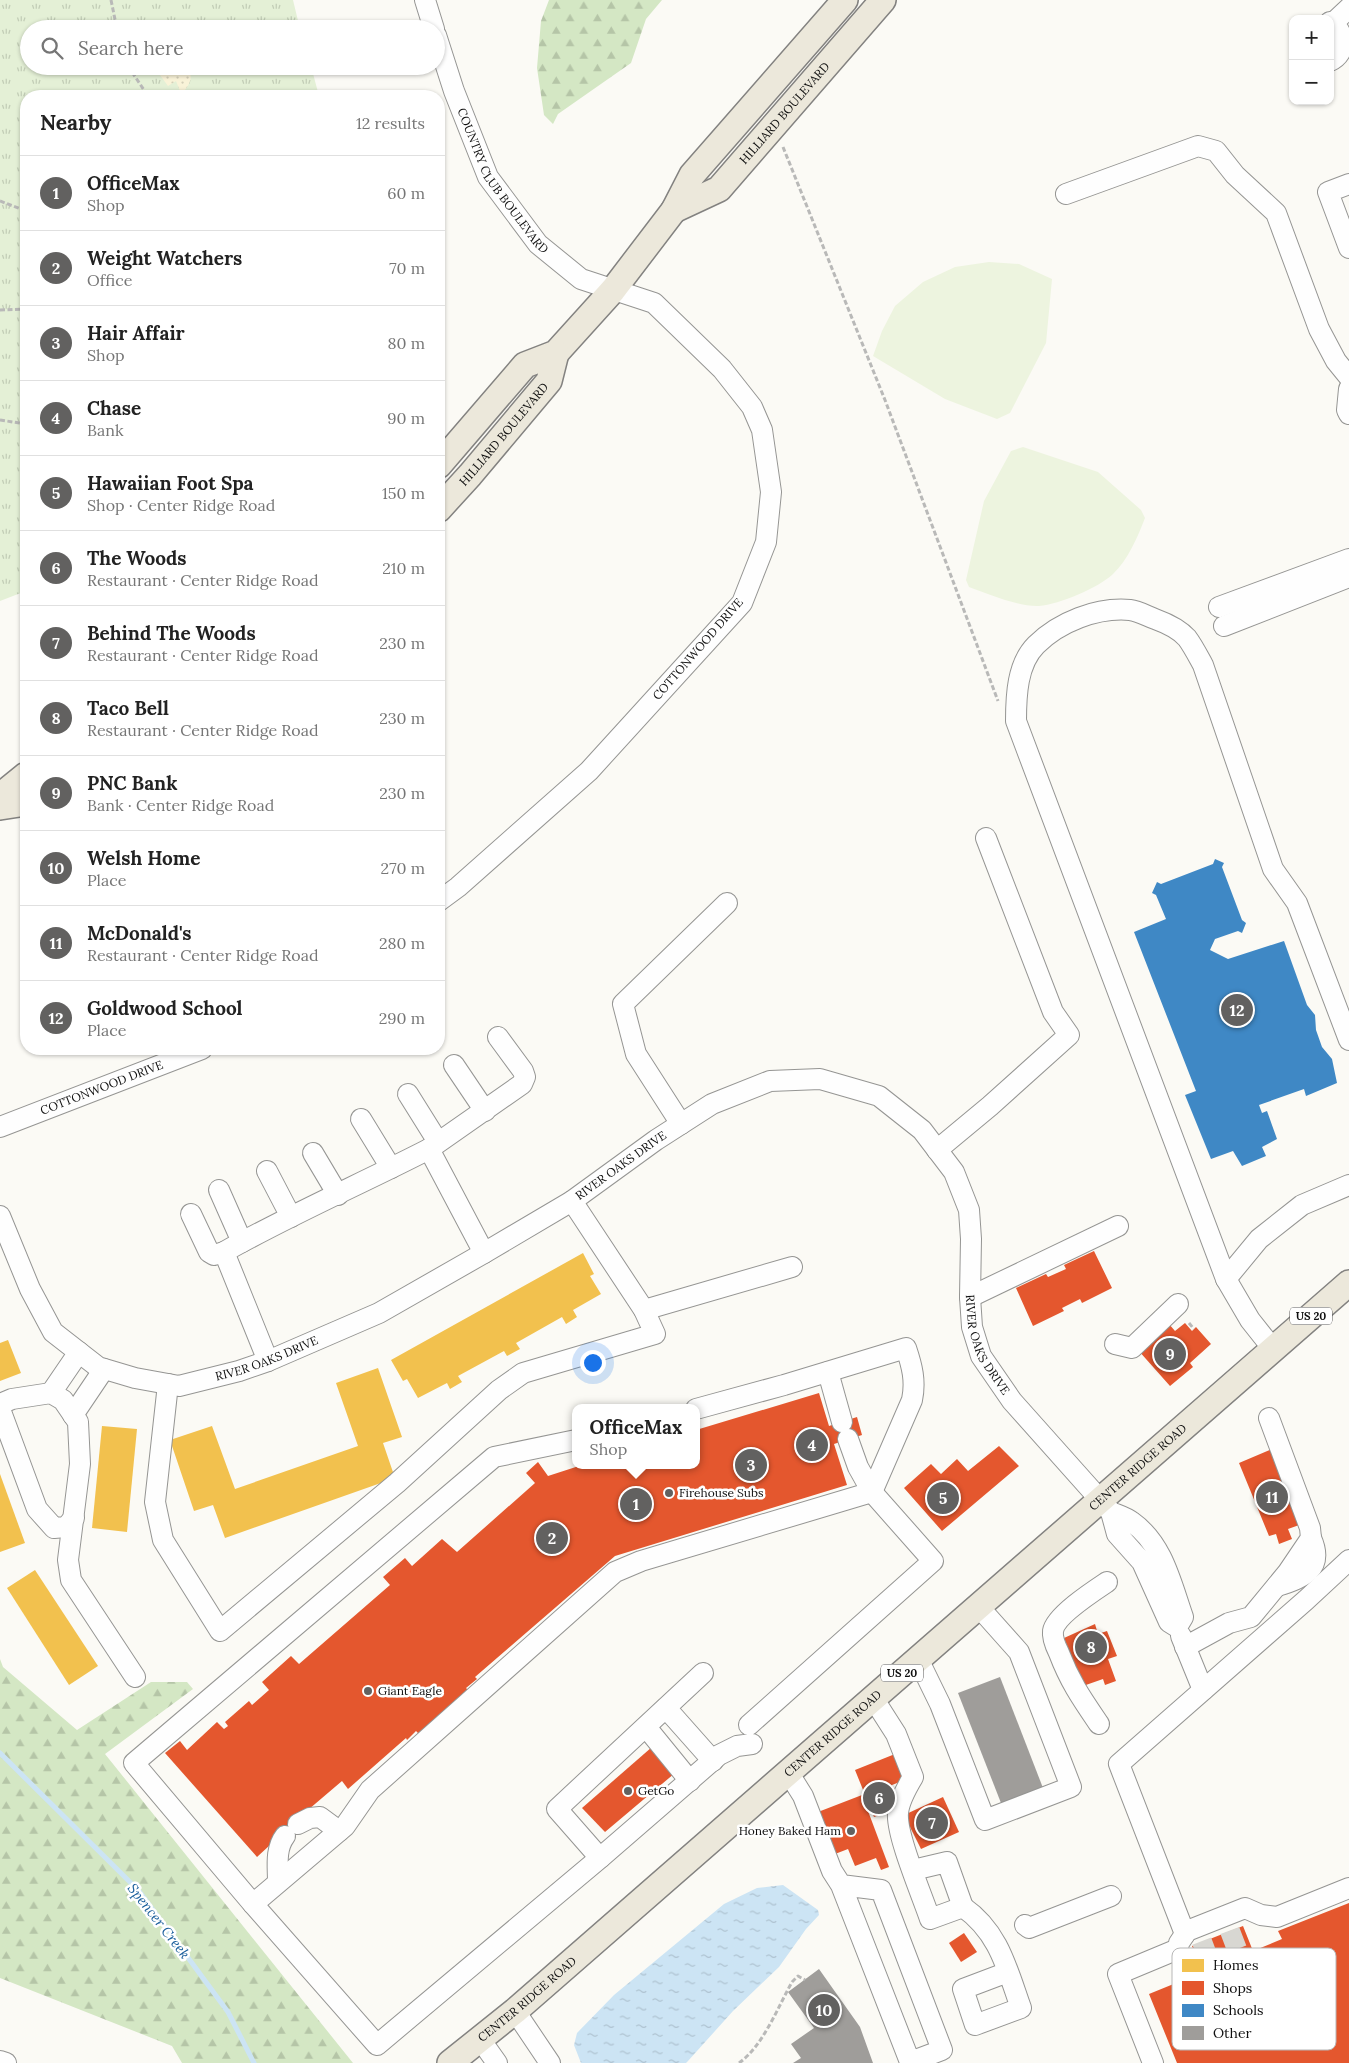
<!DOCTYPE html>
<html lang="en">
<head>
<meta charset="utf-8">
<style>
	body { margin:0; font-family:Lora,serif; background:#f6f6f6; color:#222 }
	.controls { position:absolute; right:15px; top:15px; display:grid; overflow:hidden; border-radius:10px; box-shadow:0 1px 4px #0004 }
	.controls button { width:45px; height:45px; display:grid; place-items:center; padding:0; border:0; border-bottom:1px solid #e0e0e0; background:#fff; color:#222; font:25px sans-serif }
	.you { position:absolute; left:592px; top:1362px; width:18px; height:18px; margin:-12px; border:4px solid #fff; border-radius:50%; background:#1a73e8; box-shadow:0 0 0 8px #1a73e833 }
	.badge { display:grid; place-items:center; width:32px; height:32px; border-radius:50%; background:#626160; color:#fff; font-size:16px; font-weight:700 }
	.pin { position:absolute; translate:-50% -50%; border:2px solid #fff; box-shadow:0 1px 5px #0006 }
	.popup { position:absolute; left:572px; top:1404px; width:128px; height:65px; box-sizing:border-box; display:grid; place-content:center; border-radius:10px; background:#fff; filter:drop-shadow(0 1px 4px #0005); font-size:16px; white-space:nowrap; color:#767676 }
	.popup b { font-size:19px; color:#222 }
	.popup::after { content:''; position:absolute; left:50%; top:100%; margin-left:-10px; border:10px solid transparent; border-top-color:#fff }
	.list { margin:0; padding:0; list-style:none }
	h2 { display:flex; justify-content:space-between; align-items:center; height:65px; margin:0; padding:0 20px; font-size:21px }
	h2 small { font-size:16px; font-weight:400; color:#767676 }
	.list li { display:grid; grid-template-columns:32px 1fr auto; gap:15px; align-items:center; box-sizing:border-box; height:75px; padding:0 20px; border-top:1px solid #e0e0e0 }
	.list b { display:block; font-size:19px; white-space:nowrap }
	.list p { margin:0; font-size:16px; white-space:nowrap; color:#767676 }
	.list em { font-size:16px; font-style:normal; color:#767676 }
	.icon { flex:none; width:28px; height:28px; fill:none; stroke:currentColor; stroke-width:2; stroke-linecap:round; stroke-linejoin:round }
	.map { position:relative; flex:none; width:1349px; height:2063px; overflow:hidden }
	.search { position:absolute; background:#fff; box-shadow:0 1px 4px #0004; left:20px; top:20px; width:425px; height:55px; display:flex; align-items:center; gap:12px; box-sizing:border-box; padding:0 18px; border-radius:28px; color:#767676; font-size:19px }
	.panel { position:absolute; background:#fff; box-shadow:0 1px 4px #0004; left:20px; top:90px; width:425px; height:965px; border-radius:20px }
	.map>svg:first-child { display:block }
	.grass { fill:url(#grass-tufts) }
	.forest { fill:url(#forest-firs) }
	.sand { fill:url(#sand-dots) }
	.pitch { fill:#edf4df }
	.water { fill:url(#water-ripples) }
	.homes { fill:#f2c14e }
	.shops { fill:#e4572e }
	.schools { fill:#3f88c5 }
	.lines { fill:none; stroke-linecap:round; stroke-linejoin:round }
	.stream { stroke:#cce4f4; stroke-width:5 }
	.building { fill:#9f9d9a }
	.minor-tunnel { stroke:#d8d7d2; stroke-width:20; stroke-dasharray:20 10; stroke-linecap:butt }
	.minor-casing { stroke:#959593; stroke-width:22 }
	.major-casing { stroke:#838280; stroke-width:28 }
	.path { stroke:#b9b9b8; stroke-width:3; stroke-dasharray:5 2.5; stroke-linecap:butt }
	.minor { stroke:#fefefe; stroke-width:20 }
	.major { stroke:#ece8db; stroke-width:25 }
	.poi-dot { fill:#626160; stroke:#fff; stroke-width:2 }
	.labels { text-anchor:middle; stroke-width:5; stroke-linejoin:round; paint-order:stroke }
	.shield { fill:#fff; stroke:#575757; stroke-width:1 }
	.shield-label { font-size:11px; font-weight:bold; fill:#0f0f0f }
	.street-label { font-size:12px; fill:#0f0f0f; stroke:#fff }
	.poi-label { font-size:12px; fill:#0f0f0f; stroke:#fff; text-anchor:start }
	.water-label { font-size:14px; font-style:italic; fill:#1c609d; stroke:#fff }
	.key { fill:#fff; stroke:#b7b7b7; stroke-width:1 }
	.key-label { font-size:14px; fill:#0f0f0f }
</style>
</head>
<body>
<div class="map">
<svg width="1349" height="2063" viewBox="0 0 1349 2063">
	<defs>
		<pattern id="grass-tufts" width="24" height="20" patternUnits="userSpaceOnUse" patternTransform="scale(1.25)"><rect width="24" height="20" fill="#e4f0d6"/><path d="M3 7l-1-3M5 7V3M7 7l1-3M15 17l-1-3M17 17v-4M19 17l1-3" fill="none" stroke="#c2cdb6"/></pattern>
		<pattern id="forest-firs" width="22" height="20" patternUnits="userSpaceOnUse" patternTransform="scale(1.25)"><rect width="22" height="20" fill="#d4e7c4"/><path d="M5 1l3.5 6h-7zM16 11l3.5 6h-7z" fill="#b5c5a7"/></pattern>
		<pattern id="sand-dots" width="8" height="8" patternUnits="userSpaceOnUse" patternTransform="scale(1.25)"><rect width="8" height="8" fill="#f9f3d8"/><path d="M2 2h.1M6 6h.1" fill="none" stroke="#d4cfb8" stroke-width="1.8" stroke-linecap="round"/></pattern>
		<pattern id="water-ripples" width="26" height="14" patternUnits="userSpaceOnUse" patternTransform="scale(1.25)"><rect width="26" height="14" fill="#cce4f4"/><path d="M2 4q2-2 4 0t4 0M15 11q2-2 4 0t4 0" fill="none" stroke="#aec2d0"/></pattern>
	</defs>
	<rect width="100%" height="100%" fill="#fbfaf5"/>
	<polygon class="grass" points="0,0 293,0 300,29 29,29 29,66 311,66 319,96 26,96 26,591 0,601"/>
	<g class="forest">
		<polygon points="549,0 662,0 646,19 631,63 558,114 553,124 544,115 537,68 541,21"/>
		<polygon points="0,1659 3,1667 77,1730 151,1682 187,1682 193,1689 105,1754 353,2063 182,2063 172,2046 0,1978"/>
	</g>
	<path class="sand" d="M183,66C194,73 192,81 185,90L180,91L176,81L168,86L160,75V66Z"/>
	<g class="pitch">
		<polygon points="989,262 1019,264 1052,279 1046,343 1010,413 997,419 945,399 873,356 882,331 895,306 923,282 955,267"/>
		<path d="M1023,447L1098,472L1141,510L1145,518C1138,536 1128,560 1113,574C1098,588 1060,604 1039,606C1019,607 988,594 969,587L966,580L984,501L1011,451Z"/>
	</g>
	<polygon class="water" points="783,1885 818,1910 819,1915 806,1929 779,1967 733,2011 688,2061 686,2063 581,2063 574,2045 577,2033 614,1995 724,1904 757,1888"/>
	<g class="homes">
		<polygon points="583,1253 594,1274 590,1276 601,1294 573,1310 577,1317 566,1324 562,1317 516,1343 520,1349 507,1356 504,1351 458,1376 462,1382 450,1389 447,1383 418,1398 407,1379 403,1381 391,1360"/>
		<polygon points="8,1340 21,1373 0,1381 0,1343"/>
		<polygon points="378,1368 402,1437 383,1443 395,1478 225,1538 213,1505 194,1511 170,1440 212,1426 235,1489 358,1446 336,1383"/>
		<polygon points="102,1426 137,1429 127,1532 92,1528"/>
		<polygon points="0,1474 25,1543 0,1552"/>
		<polygon points="35,1570 98,1666 69,1685 7,1588"/>
	</g>
	<g class="shops">
		<polygon points="1094,1251 1112,1288 1082,1303 1080,1299 1062,1308 1064,1311 1033,1326 1016,1288 1046,1274 1048,1277 1066,1269 1064,1265"/>
		<polygon points="1185,1323 1192,1331 1196,1327 1211,1344 1190,1363 1193,1367 1170,1386 1130,1341 1169,1324 1175,1331"/>
		<polygon points="819,1393 829,1426 857,1417 862,1435 834,1444 847,1485 615,1556 475,1677 477,1679 466,1688 470,1692 419,1734 416,1731 407,1740 406,1738 348,1789 342,1781 295,1821 302,1829 288,1840 283,1833 257,1857 165,1753 180,1741 187,1750 217,1722 224,1729 228,1726 225,1722 249,1701 252,1705 269,1690 262,1682 291,1656 299,1664 390,1585 383,1577 405,1558 412,1566 442,1539 457,1552 535,1483 526,1473 538,1462 548,1476 582,1465 696,1465 696,1430"/>
		<polygon points="999,1446 1019,1466 942,1531 904,1488 931,1464 941,1474 957,1459 968,1471"/>
		<polygon points="1272,1449 1302,1524 1288,1529 1292,1539 1279,1544 1276,1534 1269,1536 1239,1463"/>
		<polygon points="1095,1624 1098,1634 1107,1631 1117,1656 1108,1659 1116,1681 1105,1685 1103,1679 1083,1686 1064,1638"/>
		<polygon points="652,1747 675,1773 605,1832 582,1808"/>
		<polygon points="895,1754 905,1780 892,1785 891,1811 874,1817 855,1770"/>
		<polygon points="862,1795 889,1867 881,1870 876,1858 855,1866 848,1849 835,1854 818,1812"/>
		<polygon points="943,1797 959,1832 921,1849 904,1815"/>
		<polygon points="1349,1903 1349,2063 1177,2063 1149,1994 1203,1972 1192,1946 1243,1926 1253,1951 1282,1939 1278,1931"/>
		<polygon points="964,1933 977,1952 961,1962 949,1943"/>
	</g>
	<polygon class="schools" points="1215,859 1224,863 1222,867 1242,920 1246,923 1242,933 1238,931 1215,939 1210,950 1228,959 1284,941 1307,1005 1315,1015 1316,1030 1322,1047 1332,1059 1337,1083 1306,1096 1304,1089 1259,1105 1262,1113 1267,1111 1277,1139 1262,1147 1266,1156 1242,1166 1233,1151 1211,1159 1185,1095 1196,1091 1134,932 1166,919 1156,895 1152,893 1157,882 1161,884 1213,864"/>
	<g class="lines">
		<polyline class="stream" points="0,1753 139,1891 228,2012 254,2063"/>
	</g>
	<g class="building">
		<polygon points="1000,1677 1043,1788 1001,1803 958,1693"/>
		<polygon points="819,1969 860,2027 873,2063 793,2063 801,2058 791,2044 814,2028 788,1992"/>
	</g>
	<g class="lines">
		<polyline class="minor-tunnel" points="1196,1954 1246,1935"/>
		<g class="minor-casing">
			<g id="minor">
				<polyline points="425,0 434,29"/>
				<path d="M1330,22C1345,30 1348,53 1330,61"/>
				<polyline points="1333,23 1349,8"/>
				<path id="s1" d="M436,35L454,91L488,177L538,244L581,279L654,303L722,369L752,407L762,430L771,492L766,542L742,603L589,771L458,887L439,901"/>
				<polyline points="1349,184 1328,192 1349,248"/>
				<polyline points="1066,194 1198,146 1216,151 1235,175 1276,213 1319,329 1336,361 1349,377"/>
				<polyline points="1349,389 1347,410 1349,414"/>
				<polyline points="1219,607 1349,559"/>
				<polyline points="1224,626 1349,577"/>
				<polyline points="454,1065 485,1111"/>
				<polyline points="408,1094 438,1142"/>
				<polyline points="361,1119 391,1168"/>
				<polyline points="681,1124 636,1054 623,1004 727,903"/>
				<path id="s2" d="M0,1127L202,1049"/>
				<polyline points="429,1149 522,1084 525,1077 523,1071 498,1037"/>
				<polyline points="937,1150 990,1106 1069,1035 1053,1012 986,838"/>
				<polyline points="313,1153 338,1195"/>
				<polyline points="267,1171 291,1217"/>
				<polyline points="219,1190 242,1242"/>
				<polyline points="191,1214 209,1252 214,1255 224,1252"/>
				<path id="s3" d="M0,1216L30,1289L53,1332L98,1367L135,1378L179,1386L239,1371L268,1361L379,1313L484,1253L572,1201L656,1140L712,1104L770,1081L820,1079L879,1096L922,1130L954,1172L969,1210L971,1239L970,1297L972,1327L981,1356L1012,1401L1111,1512L1117,1534L1142,1562L1169,1622L1177,1627L1183,1617C1171,1583 1163,1544 1132,1522C1126,1517 1118,1515 1111,1512"/>
				<polyline points="1226,1279 1259,1239 1302,1205 1349,1185"/>
				<polyline points="970,1297 1118,1226"/>
				<polyline points="644,1310 792,1267"/>
				<polyline points="1115,1344 1132,1348 1178,1304"/>
				<path d="M1273,1349L1250,1320L1226,1279L1016,721C1016,696 1017,664 1036,645C1059,622 1097,607 1130,610C1138,611 1147,616 1155,619C1166,623 1179,629 1187,638C1193,646 1198,656 1203,665L1273,869L1297,903L1349,1040"/>
				<path d="M268,1361L224,1252C291,1214 361,1184 429,1149L484,1253"/>
				<polyline points="828,1372 842,1422"/>
				<polyline points="168,1384 155,1502 163,1540 220,1631 397,1483 499,1390 523,1373 655,1334 644,1310 572,1201"/>
				<polyline points="51,1393 79,1352"/>
				<polyline points="0,1404 12,1399 51,1393 63,1400 78,1422 80,1464 68,1560 71,1580 135,1677"/>
				<polyline points="0,1409 37,1509 54,1528 66,1527 74,1518"/>
				<path d="M696,1409L784,1385L906,1348C912,1366 916,1381 912,1400L872,1492"/>
				<polyline points="73,1415 104,1369"/>
				<polyline points="848,1439 858,1467 872,1492"/>
				<path d="M1277,1586C1302,1579 1325,1569 1311,1538"/>
				<polyline points="1181,1636 1203,1690"/>
				<polyline points="1185,1647 1229,1623 1251,1617 1288,1572 1311,1538 1310,1528 1269,1418"/>
				<polyline points="918,1659 940,1704 985,1820 1071,1787 1019,1652 978,1606"/>
				<path d="M873,1698L896,1734L913,1777C907,1787 899,1801 898,1813C896,1835 922,1895 930,1919L963,1907L947,1862L913,1870"/>
				<polyline points="666,1708 713,1761"/>
				<path d="M1099,1724C1082,1699 1070,1682 1059,1653C1056,1647 1052,1638 1053,1631C1055,1616 1095,1590 1107,1582"/>
				<polyline points="749,1725 933,1561 872,1492 641,1561 615,1572 370,1790 345,1826 253,1904 377,2045 600,1858 719,1755 737,1746 752,1744"/>
				<polyline points="646,1727 690,1781"/>
				<polyline points="788,1772 803,1796 832,1871 841,1885 910,2062 942,2050 881,1890 841,1885"/>
				<polyline points="298,1824 310,1818 320,1817 339,1831"/>
				<polyline points="600,1858 557,1809 703,1673"/>
				<path d="M278,1882C278,1867 275,1849 285,1836"/>
				<polyline points="253,1904 134,1763 494,1457 576,1440"/>
				<path d="M963,1907C999,1932 1007,1969 1021,2008L975,2025L963,1989L1008,1972"/>
				<polyline points="1025,1925 1029,1928 1111,1896"/>
				<polyline points="1185,1934 1119,1764 1306,1600 1349,1560"/>
				<polyline points="515,2011 550,2063"/>
				<polyline points="480,2039 497,2063"/>
				<polyline points="0,2061 6,2063"/>
				<polyline points="1153,2063 1118,1974 1178,1949 1179,1943 1187,1931 1245,1908 1261,1915 1277,1917 1349,1888"/>
			</g>
		</g>
		<g class="major-casing">
			<g id="major">
				<path id="s4" d="M674,210L719,189L883,0"/>
				<polyline points="439,465 525,365 556,353 613,290 674,210 692,175 845,0"/>
				<path id="s5" d="M439,509L470,475L549,381L556,353"/>
				<polyline points="0,796 26,775"/>
				<polyline points="0,807 26,803"/>
				<path id="s6" d="M450,2063L515,2011L1349,1283"/>
			</g>
		</g>
		<g class="path">
			<polyline points="111,0 117,29"/>
			<polyline points="128,66 148,96"/>
			<polyline points="783,147 885,400 998,701"/>
			<polyline points="0,201 26,211"/>
			<polyline points="0,310 26,309"/>
			<polyline points="0,420 26,424"/>
			<polyline points="1189,1323 1194,1329"/>
			<path d="M739,2063C763,2046 778,2007 792,1982L798,1976L805,1980"/>
		</g>
		<use href="#minor" class="minor"/>
		<use href="#major" class="major"/>
	</g>
	<g class="poi-dot">
		<circle cx="669" cy="1493" r="5"/>
		<circle cx="368" cy="1691" r="5"/>
		<circle cx="628" cy="1791" r="5"/>
		<circle cx="851" cy="1831" r="5"/>
	</g>
	<g class="labels">
		<g class="shield">
			<rect x="1290" y="1307.5" width="42" height="17" rx="4"/>
			<rect x="881" y="1664.5" width="42" height="17" rx="4"/>
		</g>
		<g class="shield-label">
			<text x="1311" y="1320">US 20</text>
			<text x="902" y="1677">US 20</text>
		</g>
		<g class="street-label">
			<text dy="4" stroke="none"><textPath href="#s4" startOffset="150">HILLIARD BOULEVARD</textPath></text>
			<text dy="4" stroke="none"><textPath href="#s1" startOffset="162">COUNTRY CLUB BOULEVARD</textPath></text>
			<text dy="4" stroke="none"><textPath href="#s5" startOffset="99">HILLIARD BOULEVARD</textPath></text>
			<text transform="translate(698 649) rotate(-49)" y="4">COTTONWOOD DRIVE</text>
			<text dy="4" stroke="none"><textPath href="#s2" startOffset="109">COTTONWOOD DRIVE</textPath></text>
			<text dy="4" stroke="none"><textPath href="#s3" startOffset="765">RIVER OAKS DRIVE</textPath></text>
			<text dy="4" stroke="none"><textPath href="#s3" startOffset="1336">RIVER OAKS DRIVE</textPath></text>
			<text dy="4" stroke="none"><textPath href="#s3" startOffset="360">RIVER OAKS DRIVE</textPath></text>
			<text dy="4" stroke="none"><textPath href="#s6" startOffset="910">CENTER RIDGE ROAD</textPath></text>
			<text dy="4" stroke="none"><textPath href="#s6" startOffset="505">CENTER RIDGE ROAD</textPath></text>
			<text dy="4" stroke="none"><textPath href="#s6" startOffset="100">CENTER RIDGE ROAD</textPath></text>
		</g>
		<g class="poi-label">
			<text x="679" y="1497">Firehouse Subs</text>
			<text x="378" y="1695">Giant Eagle</text>
			<text x="638" y="1795">GetGo</text>
			<text x="841" y="1835" text-anchor="end">Honey Baked Ham</text>
		</g>
		<g class="water-label">
			<text transform="translate(159 1921) rotate(52)" y="5">Spencer Creek</text>
		</g>
	</g>
	<rect x="1172" y="1948" width="164" height="102" rx="8" class="key"/>
	<rect x="1182" y="1959" width="22" height="13" fill="#f2c14e"/>
	<rect x="1182" y="1981" width="22" height="14" fill="#e4572e"/>
	<rect x="1182" y="2004" width="22" height="13" fill="#3f88c5"/>
	<rect x="1182" y="2026" width="22" height="14" fill="#9f9d9a"/>
	<g class="key-label">
		<text x="1213" y="1970">Homes</text>
		<text x="1213" y="1993">Shops</text>
		<text x="1213" y="2015">Schools</text>
		<text x="1213" y="2038">Other</text>
	</g>
</svg>
<div class="controls">
<button>+</button>
<button>−</button>
</div>
<div class="you"></div>
<div class="pin badge" style="left:636px;top:1504px">1</div>
<div class="popup"><b>OfficeMax</b>Shop</div>
<div class="pin badge" style="left:552px;top:1538px">2</div>
<div class="pin badge" style="left:751px;top:1465px">3</div>
<div class="pin badge" style="left:812px;top:1445px">4</div>
<div class="pin badge" style="left:943px;top:1498px">5</div>
<div class="pin badge" style="left:879px;top:1798px">6</div>
<div class="pin badge" style="left:932px;top:1823px">7</div>
<div class="pin badge" style="left:1091px;top:1647px">8</div>
<div class="pin badge" style="left:1170px;top:1354px">9</div>
<div class="pin badge" style="left:824px;top:2010px">10</div>
<div class="pin badge" style="left:1272px;top:1497px">11</div>
<div class="pin badge" style="left:1237px;top:1010px">12</div>
<div class="search"><svg class="icon" aria-label="search" viewBox="0 0 24 24"><circle cx="10" cy="10" r="6"/><path d="M15 15l6 6"/></svg>Search here</div>
<section class="panel">
<h2>Nearby<small>12 results</small></h2>
<ul class="list">
<li><span class="badge">1</span><div><b>OfficeMax</b><p>Shop</p></div><em>60 m</em></li>
<li><span class="badge">2</span><div><b>Weight Watchers</b><p>Office</p></div><em>70 m</em></li>
<li><span class="badge">3</span><div><b>Hair Affair</b><p>Shop</p></div><em>80 m</em></li>
<li><span class="badge">4</span><div><b>Chase</b><p>Bank</p></div><em>90 m</em></li>
<li><span class="badge">5</span><div><b>Hawaiian Foot Spa</b><p>Shop · Center Ridge Road</p></div><em>150 m</em></li>
<li><span class="badge">6</span><div><b>The Woods</b><p>Restaurant · Center Ridge Road</p></div><em>210 m</em></li>
<li><span class="badge">7</span><div><b>Behind The Woods</b><p>Restaurant · Center Ridge Road</p></div><em>230 m</em></li>
<li><span class="badge">8</span><div><b>Taco Bell</b><p>Restaurant · Center Ridge Road</p></div><em>230 m</em></li>
<li><span class="badge">9</span><div><b>PNC Bank</b><p>Bank · Center Ridge Road</p></div><em>230 m</em></li>
<li><span class="badge">10</span><div><b>Welsh Home</b><p>Place</p></div><em>270 m</em></li>
<li><span class="badge">11</span><div><b>McDonald's</b><p>Restaurant · Center Ridge Road</p></div><em>280 m</em></li>
<li><span class="badge">12</span><div><b>Goldwood School</b><p>Place</p></div><em>290 m</em></li>
</ul>
</section>
</div>
</body>
</html>
